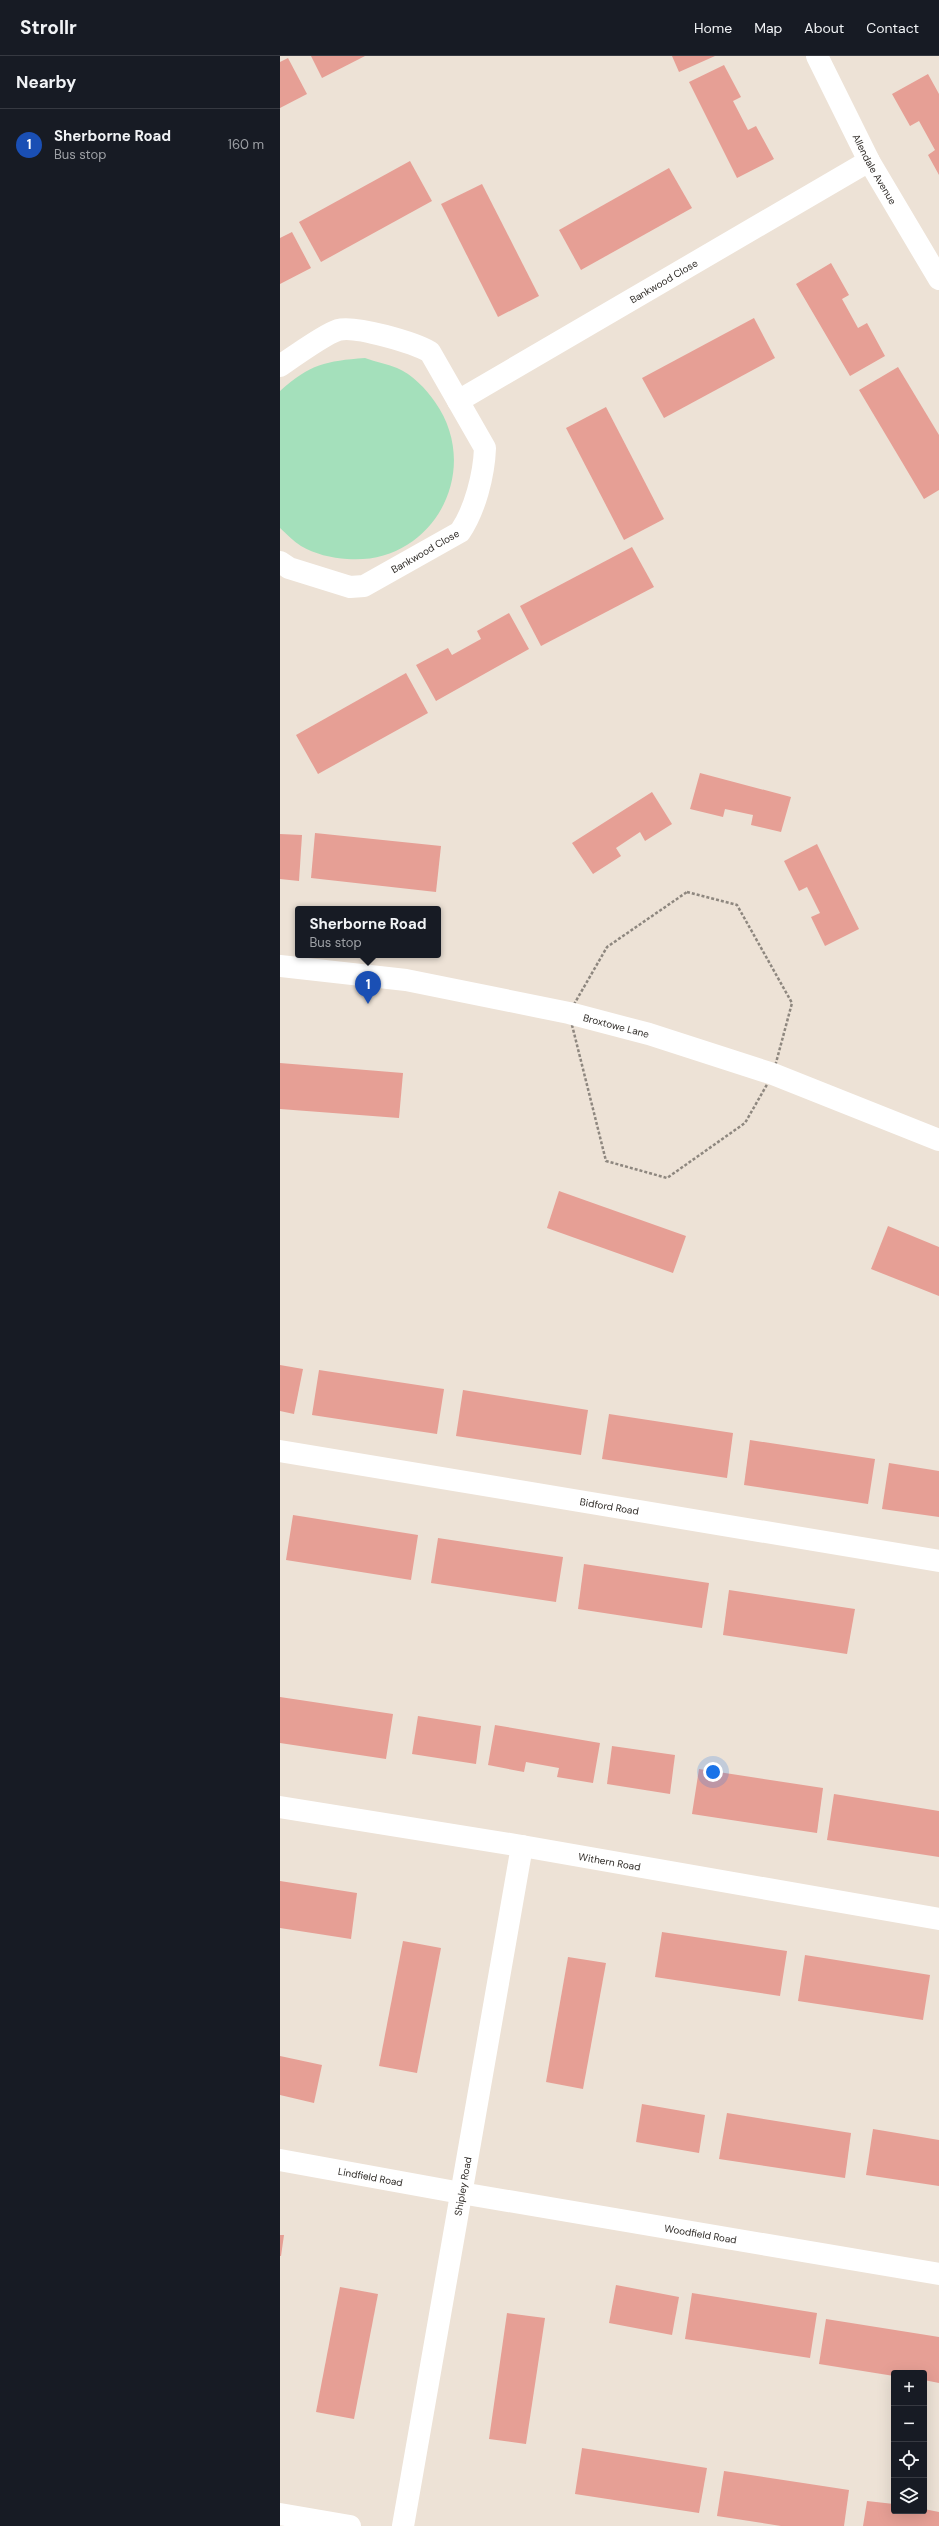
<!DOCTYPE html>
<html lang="en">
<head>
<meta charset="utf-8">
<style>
	body { margin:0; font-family:"DM Sans",sans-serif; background:#20242c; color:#f1f3f6 }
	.controls { position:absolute; right:12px; bottom:12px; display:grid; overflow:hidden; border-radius:4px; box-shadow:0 4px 16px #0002 }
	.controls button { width:36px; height:36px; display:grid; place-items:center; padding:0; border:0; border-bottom:1px solid #363941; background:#171b24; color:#f1f3f6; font:20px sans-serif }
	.you { position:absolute; left:433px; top:1716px; width:14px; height:14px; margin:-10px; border:3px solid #fff; border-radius:50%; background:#1a73e8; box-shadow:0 0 0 6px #1a73e833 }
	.badge { display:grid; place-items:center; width:26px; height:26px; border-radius:50%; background:#ea580c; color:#fff; font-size:13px; font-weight:700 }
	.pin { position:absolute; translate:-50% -33px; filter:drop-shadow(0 1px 2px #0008) }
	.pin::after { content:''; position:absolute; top:21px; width:14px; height:12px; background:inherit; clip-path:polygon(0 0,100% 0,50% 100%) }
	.popup { position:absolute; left:15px; top:850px; width:146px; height:52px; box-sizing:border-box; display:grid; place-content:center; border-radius:4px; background:#171b24; filter:drop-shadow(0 1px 3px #0005); font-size:13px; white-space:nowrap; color:#9ea1a6 }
	.popup b { font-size:15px; color:#f1f3f6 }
	.popup::after { content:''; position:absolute; left:50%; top:100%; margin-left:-8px; border:8px solid transparent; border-top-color:#171b24 }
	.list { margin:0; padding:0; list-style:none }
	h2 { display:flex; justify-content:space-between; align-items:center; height:52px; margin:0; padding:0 16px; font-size:17px }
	h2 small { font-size:13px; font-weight:400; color:#9ea1a6 }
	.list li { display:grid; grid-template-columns:26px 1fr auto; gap:12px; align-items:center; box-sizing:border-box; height:72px; padding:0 16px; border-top:1px solid #363941 }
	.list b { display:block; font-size:15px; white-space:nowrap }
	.list p { margin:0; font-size:13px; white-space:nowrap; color:#9ea1a6 }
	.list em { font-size:13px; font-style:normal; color:#9ea1a6 }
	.icon { flex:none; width:22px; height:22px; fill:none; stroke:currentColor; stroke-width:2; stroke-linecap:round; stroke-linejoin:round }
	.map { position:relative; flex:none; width:659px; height:2470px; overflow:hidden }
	header { display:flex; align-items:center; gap:24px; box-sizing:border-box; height:56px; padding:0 20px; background:#171b24; border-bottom:1px solid #363941 }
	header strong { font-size:19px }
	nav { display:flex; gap:22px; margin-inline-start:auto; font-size:14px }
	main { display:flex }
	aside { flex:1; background:#171b24 }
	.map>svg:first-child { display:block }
	.green { fill:#a4e0bb }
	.building { fill:#e69f95 }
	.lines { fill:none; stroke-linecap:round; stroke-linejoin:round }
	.path { stroke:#8e877f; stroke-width:2.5; stroke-dasharray:3 2; stroke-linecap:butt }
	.minor { stroke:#fff; stroke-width:22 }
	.major { stroke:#fff; stroke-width:22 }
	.labels { text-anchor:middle; stroke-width:3; stroke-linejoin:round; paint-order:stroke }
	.street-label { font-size:10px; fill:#2f2b27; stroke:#fff }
</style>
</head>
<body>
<header>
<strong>Strollr</strong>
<nav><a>Home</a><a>Map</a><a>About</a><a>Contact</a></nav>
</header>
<main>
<aside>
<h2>Nearby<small></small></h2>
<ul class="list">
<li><span class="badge" style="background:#1a4fb4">1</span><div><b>Sherborne Road</b><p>Bus stop</p></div><em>160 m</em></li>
</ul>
</aside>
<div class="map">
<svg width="659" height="2470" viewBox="0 0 659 2470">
	<rect width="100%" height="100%" fill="#ede2d6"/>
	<path class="green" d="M85,302C96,306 107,308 117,312C132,318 146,333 155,346C204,415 152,510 67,503C52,502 34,498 21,490C13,485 7,478 0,472V335C30,308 46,305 85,302Z"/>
	<g class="building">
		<polygon points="31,0 85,0 42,22"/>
		<polygon points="392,0 435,0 399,16"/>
		<polygon points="8,2 27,38 0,52 0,6"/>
		<polygon points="444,9 461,41 453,45 468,74 476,70 494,103 457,122 409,26"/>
		<polygon points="648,18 659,38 659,119 648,99 655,94 639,65 630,70 612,38"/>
		<polygon points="130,105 152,145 41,206 19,166"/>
		<polygon points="389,112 412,152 301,214 279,174"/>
		<polygon points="202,128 259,240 218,261 161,148"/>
		<polygon points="12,176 31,212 0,228 0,182"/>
		<polygon points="551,207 569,239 562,243 578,272 587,267 605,300 570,320 516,228"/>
		<polygon points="474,262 495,302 384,362 362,322"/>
		<polygon points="618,311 659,379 659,434 644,443 579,334"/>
		<polygon points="326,351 384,463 344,484 286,372"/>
		<polygon points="352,491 374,531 261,590 240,550"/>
		<polygon points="229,557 249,593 156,645 136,609 168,592 172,599 201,583 197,575"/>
		<polygon points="126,617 148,657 38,718 16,679"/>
		<polygon points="420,717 511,741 501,776 471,769 473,759 445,753 443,761 410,753"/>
		<polygon points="372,736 392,768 365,785 360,776 336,792 341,800 313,818 292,787"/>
		<polygon points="35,777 161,790 156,836 31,822"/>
		<polygon points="0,778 22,779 19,825 0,823"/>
		<polygon points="537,788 579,873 545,890 531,861 540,857 527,831 519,835 504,805"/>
		<polygon points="0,1007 123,1017 119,1062 0,1053"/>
		<polygon points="279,1135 406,1180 393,1217 267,1172"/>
		<polygon points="608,1170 659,1191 659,1240 591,1213"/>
		<polygon points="0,1309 23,1313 14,1358 0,1355"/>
		<polygon points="39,1314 164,1333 157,1378 32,1359"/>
		<polygon points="183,1334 308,1354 301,1399 176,1380"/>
		<polygon points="329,1358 453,1377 447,1422 322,1403"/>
		<polygon points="470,1384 595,1403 588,1448 464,1429"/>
		<polygon points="609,1407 659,1415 659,1461 602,1453"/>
		<polygon points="13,1459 138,1479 131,1524 6,1504"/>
		<polygon points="158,1482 283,1501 276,1546 151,1527"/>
		<polygon points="304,1508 429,1527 422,1572 298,1553"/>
		<polygon points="449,1534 575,1553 567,1598 443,1579"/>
		<polygon points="0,1641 113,1658 106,1703 0,1687"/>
		<polygon points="138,1660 201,1670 196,1708 132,1698"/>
		<polygon points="215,1669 320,1687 313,1727 277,1721 279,1712 246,1706 244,1716 208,1709"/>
		<polygon points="332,1690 395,1699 390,1738 327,1728"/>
		<polygon points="419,1713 543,1732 537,1777 412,1758"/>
		<polygon points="554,1738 659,1755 659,1801 547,1784"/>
		<polygon points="0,1825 77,1837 71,1883 0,1872"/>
		<polygon points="382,1876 507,1895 500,1940 375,1921"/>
		<polygon points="123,1885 161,1892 137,2017 99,2010"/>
		<polygon points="525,1899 650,1919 643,1964 518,1945"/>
		<polygon points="288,1901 326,1907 303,2033 266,2026"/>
		<polygon points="0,2000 42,2009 34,2047 0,2039"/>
		<polygon points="362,2048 425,2059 419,2097 356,2086"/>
		<polygon points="447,2057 571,2077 565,2122 439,2103"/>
		<polygon points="593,2073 659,2084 659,2130 586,2119"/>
		<polygon points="0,2179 4,2179 1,2200 0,2200"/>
		<polygon points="336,2229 399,2241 392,2279 329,2267"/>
		<polygon points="60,2231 98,2238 74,2363 36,2356"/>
		<polygon points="412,2237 537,2257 530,2302 405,2283"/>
		<polygon points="227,2257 265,2262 246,2388 209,2383"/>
		<polygon points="546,2263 659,2281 659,2327 644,2324 644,2317 614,2317 614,2320 539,2308"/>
		<polygon points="302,2392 427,2412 419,2457 295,2438"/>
		<polygon points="444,2415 569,2434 564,2470 501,2470 437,2460"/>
		<polygon points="587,2445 614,2448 614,2455 644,2453 659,2456 659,2470 583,2470"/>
	</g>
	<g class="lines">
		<polygon class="path" points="407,836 457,849 512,947 493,1018 465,1067 387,1122 326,1105 289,957 327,891"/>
		<g class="minor">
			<path id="s1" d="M537,0L589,105L659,223"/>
			<path d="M0,310C13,301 45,278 58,274C75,269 135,287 150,296L205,392C204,419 195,454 180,476L84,530L70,531L9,512L0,506"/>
			<path id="s2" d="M178,345L589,105"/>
			<path id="s3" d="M0,1395L659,1505"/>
			<path id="s4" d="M0,1751L242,1790L659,1863"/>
			<path id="s5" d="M0,2104L181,2137L659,2218"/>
			<polyline points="0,2458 70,2470"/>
			<path id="s6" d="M123,2470L242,1790"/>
		</g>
		<path class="major" id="s7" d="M0,910L126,924L289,957L369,978L493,1018L659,1084"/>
	</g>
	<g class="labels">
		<g class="street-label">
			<text dy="4" stroke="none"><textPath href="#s1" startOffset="127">Allendale Avenue</textPath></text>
			<text dy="4" stroke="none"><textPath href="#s2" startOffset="238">Bankwood Close</textPath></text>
			<text transform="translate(145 495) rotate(-30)" y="4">Bankwood Close</text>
			<text dy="4" stroke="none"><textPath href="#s7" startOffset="342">Broxtowe Lane</textPath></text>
			<text dy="4" stroke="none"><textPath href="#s3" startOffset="334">Bidford Road</textPath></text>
			<text dy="4" stroke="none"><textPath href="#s4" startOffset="334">Withern Road</textPath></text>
			<text dy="4" stroke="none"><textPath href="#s5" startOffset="92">Lindfield Road</textPath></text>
			<text dy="4" stroke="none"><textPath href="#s6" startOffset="345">Shipley Road</textPath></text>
			<text dy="4" stroke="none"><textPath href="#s5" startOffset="427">Woodfield Road</textPath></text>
		</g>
	</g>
</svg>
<div class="controls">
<button>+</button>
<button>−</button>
<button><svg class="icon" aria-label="locate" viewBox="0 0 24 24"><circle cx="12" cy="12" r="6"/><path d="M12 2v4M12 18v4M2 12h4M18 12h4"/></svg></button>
<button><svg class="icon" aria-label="layers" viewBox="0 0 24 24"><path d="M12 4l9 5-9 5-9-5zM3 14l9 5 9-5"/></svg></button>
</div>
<div class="you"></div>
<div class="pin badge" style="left:88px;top:948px;background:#1a4fb4">1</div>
<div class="popup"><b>Sherborne Road</b>Bus stop</div>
</div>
</main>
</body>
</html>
